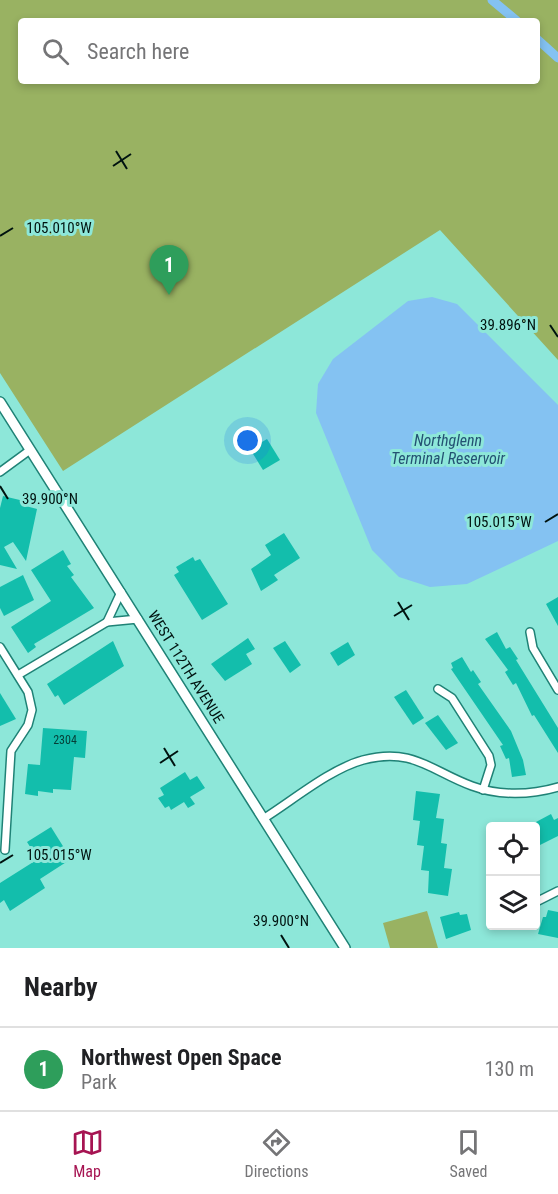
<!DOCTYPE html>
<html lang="en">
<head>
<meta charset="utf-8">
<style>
	body { margin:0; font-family:"Roboto Condensed",sans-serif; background:#f2f2f2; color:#202124 }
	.controls { position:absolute; right:18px; bottom:18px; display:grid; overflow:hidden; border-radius:6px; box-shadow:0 3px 9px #0003 }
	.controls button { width:54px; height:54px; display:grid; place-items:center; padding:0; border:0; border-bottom:2px solid #e0e0e0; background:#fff; color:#202124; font:30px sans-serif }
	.you { position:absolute; left:248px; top:441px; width:21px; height:21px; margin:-15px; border:4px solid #fff; border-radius:50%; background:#1a73e8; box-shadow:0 0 0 9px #1a73e833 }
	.badge { display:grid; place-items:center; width:39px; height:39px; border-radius:50%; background:#a61452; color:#fff; font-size:20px; font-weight:700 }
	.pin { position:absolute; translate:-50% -50px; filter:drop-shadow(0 2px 3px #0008) }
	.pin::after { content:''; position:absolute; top:32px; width:21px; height:18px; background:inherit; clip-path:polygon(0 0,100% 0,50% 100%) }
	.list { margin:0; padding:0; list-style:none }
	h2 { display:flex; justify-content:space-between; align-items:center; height:78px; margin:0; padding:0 24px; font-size:26px }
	h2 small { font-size:20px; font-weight:400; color:#757577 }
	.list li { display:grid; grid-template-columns:39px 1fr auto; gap:18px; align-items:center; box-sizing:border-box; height:84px; padding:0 24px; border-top:2px solid #e0e0e0 }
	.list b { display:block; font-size:22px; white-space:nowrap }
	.list p { margin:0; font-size:20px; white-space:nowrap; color:#757577 }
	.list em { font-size:20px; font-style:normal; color:#757577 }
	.icon { flex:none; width:33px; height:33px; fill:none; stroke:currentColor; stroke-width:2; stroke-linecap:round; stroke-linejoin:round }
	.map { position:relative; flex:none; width:558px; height:948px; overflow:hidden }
	.search { position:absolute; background:#fff; box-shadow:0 3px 9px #0003; left:18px; right:18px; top:18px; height:66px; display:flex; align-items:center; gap:15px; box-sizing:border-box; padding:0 21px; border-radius:6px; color:#757577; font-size:22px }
	.sheet { height:162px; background:#fff }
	nav { display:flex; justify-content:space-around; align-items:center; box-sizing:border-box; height:84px; border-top:2px solid #e0e0e0; background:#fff; font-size:16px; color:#757577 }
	nav a { display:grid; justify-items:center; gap:3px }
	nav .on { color:#a61452 }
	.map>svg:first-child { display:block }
	.green { fill:#99b262; fill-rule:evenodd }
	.water { fill:#84c2f2 }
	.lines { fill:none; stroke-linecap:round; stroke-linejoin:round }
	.canal { stroke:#84c2f2; stroke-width:9 }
	.building { fill:#13beac }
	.minor-casing { stroke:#1f8276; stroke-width:10 }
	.secondary-casing { stroke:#1f8276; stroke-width:12 }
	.minor { stroke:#fff; stroke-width:7 }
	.secondary { stroke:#fff; stroke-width:9 }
	.ticks { fill:none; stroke:#001310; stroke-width:2 }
	.labels { text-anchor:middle; stroke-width:6; stroke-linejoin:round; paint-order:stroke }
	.number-label { font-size:12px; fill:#053e37 }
	.street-label { font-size:15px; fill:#001310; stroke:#8de7d9 }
	.water-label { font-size:16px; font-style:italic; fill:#235172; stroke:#8de7d9 }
	.ticks-label { font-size:15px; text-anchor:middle; fill:#001310; stroke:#8de7d9; stroke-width:6; stroke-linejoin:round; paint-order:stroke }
</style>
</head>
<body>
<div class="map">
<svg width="558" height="948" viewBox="0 0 558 948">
	<rect width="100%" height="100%" fill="#8de7d9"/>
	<g class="green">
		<path d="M0,0H558V360L440,230L63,471L0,373ZM21,21H537V81H21Z"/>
		<polygon points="427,911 438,948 390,948 383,923"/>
	</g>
	<polygon class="water" points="432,297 457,304 558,405 558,541 467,584 430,587 399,577 372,550 316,413 318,384 333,359 408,301"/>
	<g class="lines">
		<g class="canal">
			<polyline points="492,0 517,21"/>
			<polyline points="537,39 558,58"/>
		</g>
	</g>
	<g class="building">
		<polygon points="267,439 280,460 263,470 250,449"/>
		<polygon points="3,496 24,501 22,505 37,509 26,561 13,542 4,547 17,569 0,565 0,508"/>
		<polygon points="284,533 300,558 274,575 278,580 261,591 251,569 271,555 265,545"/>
		<polygon points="63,550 71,564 67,566 74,575 71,577 94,608 34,644 36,647 28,653 11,627 51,601 31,570"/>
		<polygon points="193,557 195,561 200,559 228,604 202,620 174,575 179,572 176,567"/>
		<polygon points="23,575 34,600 4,616 0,608 0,587"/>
		<polygon points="558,597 558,626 546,604"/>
		<polygon points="497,632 506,649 510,647 518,659 516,660 558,728 558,753 534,715 532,716 516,683 513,685 505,672 508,670 485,639"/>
		<polygon points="248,638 255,649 246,654 252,664 225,681 211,664"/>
		<polygon points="113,641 124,666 64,705 58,695 55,697 47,684"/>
		<polygon points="285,641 301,665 290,673 273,648"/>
		<polygon points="348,642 355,655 338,666 330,653"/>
		<polygon points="462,657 471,672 473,670 481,682 478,684 511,731 523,760 526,775 512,777 509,758 506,759 500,746 503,745 451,669 453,668 451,663"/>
		<polygon points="406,690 424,718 413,725 394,697"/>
		<polygon points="0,693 16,719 0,726"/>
		<polygon points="438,715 458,743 446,750 425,723"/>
		<polygon points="43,728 87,731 85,758 74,757 71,790 53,789 53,793 38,791 38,796 25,794 28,764 40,765"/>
		<polygon points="185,772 190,780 197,776 205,788 190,797 195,804 188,808 184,802 171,810 169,806 165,808 158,798 164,795 160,788"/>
		<polygon points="416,791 440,794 436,818 444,819 441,843 447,844 444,868 452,869 448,896 428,893 429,871 421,870 424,846 417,845 420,821 413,820"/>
		<polygon points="551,814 554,820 558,818 558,836 538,846 536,822"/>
		<polygon points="51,827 71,859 40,879 45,888 10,911 4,900 0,903 0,883 38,859 27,842"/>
		<polygon points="548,910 558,912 558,938 538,934 543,917 546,917"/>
		<polygon points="459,912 460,915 467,914 471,930 446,939 440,917"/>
	</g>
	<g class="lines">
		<g class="minor-casing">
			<g id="minor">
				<polyline points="0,472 30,450"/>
				<polyline points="107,622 121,592"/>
				<polyline points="530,632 533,648 558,690"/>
				<polyline points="0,647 28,692 32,710 28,725 11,751 5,850"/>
				<polyline points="18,675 107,622 138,619"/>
				<polyline points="438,689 452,698 489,756 491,765 483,790"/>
				<path d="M263,819C292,801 330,769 363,760C413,747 431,771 472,786C499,796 531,795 558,787"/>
				<polyline points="536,902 558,891"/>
			</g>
		</g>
		<g class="secondary-casing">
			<polyline id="secondary" points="0,402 345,948"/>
		</g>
		<use href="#minor" class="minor"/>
		<use href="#secondary" class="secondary"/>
	</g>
	<path class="ticks" d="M116,151L127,169M113,166L131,154M0,236L13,228M550,325L558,337M0,486L8,499M545,522L558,514M398,602L409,620M394,616L412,605M164,748L175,766M160,763L178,751M0,863L13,855M281,935L289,948"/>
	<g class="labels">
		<g class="number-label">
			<text x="65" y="744">2304</text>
		</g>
		<g class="street-label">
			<text transform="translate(186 667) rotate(58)" y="5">WEST 112TH AVENUE</text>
		</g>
		<g class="water-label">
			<text x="448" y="446">Northglenn<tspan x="448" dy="18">Terminal Reservoir</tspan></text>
		</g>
	</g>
	<g class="ticks-label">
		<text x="59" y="233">105.010°W</text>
		<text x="508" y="330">39.896°N</text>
		<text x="50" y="504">39.900°N</text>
		<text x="499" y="527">105.015°W</text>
		<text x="59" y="860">105.015°W</text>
		<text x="281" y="926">39.900°N</text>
	</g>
</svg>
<div class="controls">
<button><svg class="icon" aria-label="locate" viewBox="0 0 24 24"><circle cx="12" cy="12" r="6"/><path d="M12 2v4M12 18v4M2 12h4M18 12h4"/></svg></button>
<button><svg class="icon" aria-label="layers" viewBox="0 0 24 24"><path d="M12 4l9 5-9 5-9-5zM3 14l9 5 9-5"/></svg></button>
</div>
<div class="you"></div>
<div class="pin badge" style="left:169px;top:295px;background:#2e9e5b">1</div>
<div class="search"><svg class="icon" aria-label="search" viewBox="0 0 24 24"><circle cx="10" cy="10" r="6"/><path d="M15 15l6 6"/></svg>Search here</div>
</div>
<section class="sheet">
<h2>Nearby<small></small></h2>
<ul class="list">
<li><span class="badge" style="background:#2e9e5b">1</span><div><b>Northwest Open Space</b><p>Park</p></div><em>130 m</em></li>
</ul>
</section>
<nav>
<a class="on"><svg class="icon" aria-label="map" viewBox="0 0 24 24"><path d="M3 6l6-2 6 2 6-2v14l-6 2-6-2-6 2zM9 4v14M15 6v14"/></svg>Map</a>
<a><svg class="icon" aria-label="directions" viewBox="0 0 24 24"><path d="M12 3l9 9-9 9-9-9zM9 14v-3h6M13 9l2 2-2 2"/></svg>Directions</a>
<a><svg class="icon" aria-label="saved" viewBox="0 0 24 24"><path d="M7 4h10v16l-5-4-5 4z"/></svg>Saved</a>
</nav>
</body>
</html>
